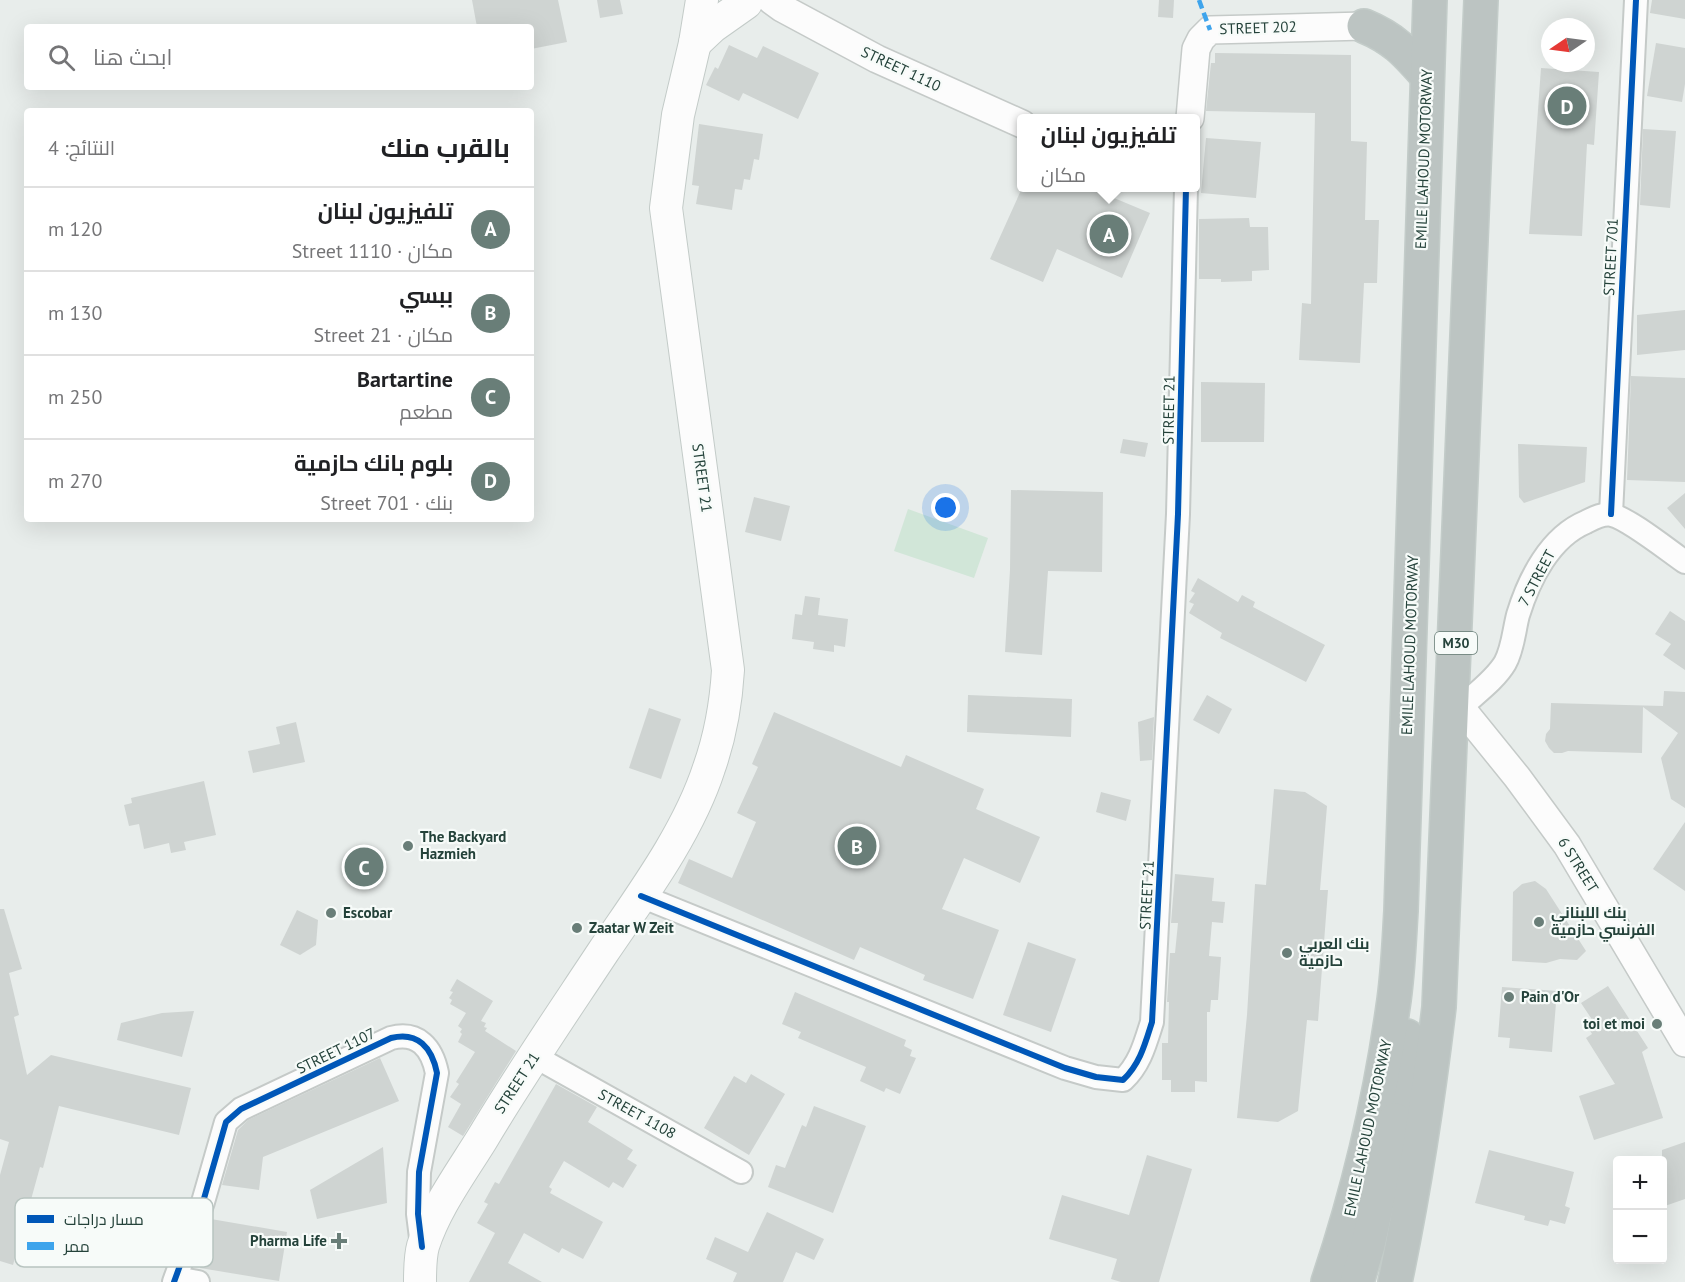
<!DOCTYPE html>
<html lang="ar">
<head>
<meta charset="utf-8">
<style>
	body { margin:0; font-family:"PT Sans",Cairo,sans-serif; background:#f2f2f2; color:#202124; direction:rtl }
	.controls { position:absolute; right:18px; bottom:18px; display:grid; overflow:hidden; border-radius:6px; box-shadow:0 6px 24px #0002 }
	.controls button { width:54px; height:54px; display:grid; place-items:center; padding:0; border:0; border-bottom:2px solid #e0e0e0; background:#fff; color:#202124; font:30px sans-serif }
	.compass { position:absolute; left:1541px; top:18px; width:54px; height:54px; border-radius:50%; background:#fff; box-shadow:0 6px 24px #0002; rotate:257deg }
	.you { position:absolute; left:946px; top:508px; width:21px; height:21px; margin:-15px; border:4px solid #fff; border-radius:50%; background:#1a73e8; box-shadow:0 0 0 9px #1a73e833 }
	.badge { display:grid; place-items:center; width:39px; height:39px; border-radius:50%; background:#697e78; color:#fff; font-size:20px; font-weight:700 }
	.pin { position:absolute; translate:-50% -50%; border:3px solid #fff; box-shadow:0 2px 6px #0006 }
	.popup { position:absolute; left:1017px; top:114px; width:183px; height:78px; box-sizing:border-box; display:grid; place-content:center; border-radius:6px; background:#fff; filter:drop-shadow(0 2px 4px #0005); font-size:20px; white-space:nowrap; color:#757577 }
	.popup b { font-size:22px; color:#202124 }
	.popup::after { content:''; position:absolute; left:50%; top:100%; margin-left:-12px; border:12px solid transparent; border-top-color:#fff }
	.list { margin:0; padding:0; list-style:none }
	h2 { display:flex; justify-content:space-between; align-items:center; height:78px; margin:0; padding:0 24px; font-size:26px }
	h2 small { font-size:20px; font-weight:400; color:#757577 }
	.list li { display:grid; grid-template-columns:39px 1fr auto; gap:18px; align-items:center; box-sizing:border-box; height:84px; padding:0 24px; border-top:2px solid #e0e0e0 }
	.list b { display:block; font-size:22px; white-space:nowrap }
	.list p { margin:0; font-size:20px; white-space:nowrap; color:#757577 }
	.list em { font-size:20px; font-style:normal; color:#757577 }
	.icon { flex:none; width:33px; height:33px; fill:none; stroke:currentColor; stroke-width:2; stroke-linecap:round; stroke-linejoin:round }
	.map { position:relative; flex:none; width:1685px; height:1282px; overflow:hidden; direction:ltr }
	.search { position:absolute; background:#fff; box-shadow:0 6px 24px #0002; left:24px; top:24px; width:510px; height:66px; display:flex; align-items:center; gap:15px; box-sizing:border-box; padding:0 21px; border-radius:6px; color:#757577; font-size:22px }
	.panel { position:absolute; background:#fff; box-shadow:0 6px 24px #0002; left:24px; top:108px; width:510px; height:414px; border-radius:6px; direction:rtl }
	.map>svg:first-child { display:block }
	.green { fill:#d1e6d8 }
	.building { fill:#cfd4d2 }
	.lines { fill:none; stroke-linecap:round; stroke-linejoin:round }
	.minor-casing { stroke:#c5cac8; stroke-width:26 }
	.tertiary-casing { stroke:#c5cac8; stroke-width:30 }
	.secondary-casing { stroke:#c3cbc8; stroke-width:34 }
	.motorway-casing { stroke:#c3ccc9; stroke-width:36 }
	.minor { stroke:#fcfcfc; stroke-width:22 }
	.tertiary { stroke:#fcfcfc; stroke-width:27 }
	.secondary { stroke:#fcfcfc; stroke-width:32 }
	.motorway { stroke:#bcc4c2; stroke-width:33 }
	.quiet { stroke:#3ea4ec; stroke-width:4.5; stroke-dasharray:9 4.5; stroke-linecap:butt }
	.cycleway-casing { stroke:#f7fbf9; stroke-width:10 }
	.cycleway { stroke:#0057b8; stroke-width:6 }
	.poi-dot { fill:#697e78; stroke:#f7fbf9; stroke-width:2 }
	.labels { text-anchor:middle; stroke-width:4.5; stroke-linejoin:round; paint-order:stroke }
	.shield { fill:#f7fbf9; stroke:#637a73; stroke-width:1.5 }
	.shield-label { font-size:14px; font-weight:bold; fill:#24423a }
	.street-label { font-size:15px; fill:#24423a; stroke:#f7fbf9 }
	.poi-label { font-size:15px; font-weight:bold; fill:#24423a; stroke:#f7fbf9; text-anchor:start }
	.key { fill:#f7fbf9; stroke:#b8c4c0; stroke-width:1.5 }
	.key-label { font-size:16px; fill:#24423a }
</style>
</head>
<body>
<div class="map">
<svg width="1685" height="1282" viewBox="0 0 1685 1282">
	<rect width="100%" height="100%" fill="#e8edeb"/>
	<polygon class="green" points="908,509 988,538 974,578 894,551"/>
	<g class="building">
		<polygon points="472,0 558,0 567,42 531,49 531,27 477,27"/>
		<polygon points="597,0 620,0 623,14 600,18"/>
		<polygon points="1159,0 1174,0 1173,18 1158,17"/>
		<polygon points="1652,0 1685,0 1685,19 1650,13"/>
		<polygon points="1656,43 1685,48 1685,84 1682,102 1647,96"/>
		<polygon points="729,45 757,58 763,46 819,73 798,119 743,93 739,101 706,85 715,67 718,69"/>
		<polygon points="1215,53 1351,55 1351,141 1367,142 1365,220 1379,220 1377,283 1364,283 1360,363 1299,360 1302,303 1311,304 1315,113 1206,111 1211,63 1215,63"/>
		<polygon points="1541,68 1599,72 1594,145 1587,144 1582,236 1529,234"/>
		<polygon points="699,124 763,134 759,160 754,159 750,180 744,179 742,190 735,189 732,210 696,204 699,186 692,185"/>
		<polygon points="1643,129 1676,131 1670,208 1640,205"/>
		<polygon points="1206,138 1261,142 1256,198 1201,193"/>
		<polygon points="1022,188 1090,188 1150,213 1122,278 1057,249 1043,282 990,259"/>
		<polygon points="1249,218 1250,227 1268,227 1269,270 1252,271 1252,281 1221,282 1221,279 1199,279 1199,219"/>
		<polygon points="1685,310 1685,350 1637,355 1637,315"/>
		<polygon points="1631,376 1685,378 1685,482 1627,480"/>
		<polygon points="1201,382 1265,383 1264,442 1201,442"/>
		<polygon points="1123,439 1148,443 1145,457 1120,453"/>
		<polygon points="1518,444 1587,447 1585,482 1524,503 1519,497"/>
		<polygon points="1011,490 1103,492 1102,572 1048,571 1042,655 1005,652 1010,570"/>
		<polygon points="1685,493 1685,529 1667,508"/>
		<polygon points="754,497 790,506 781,541 745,532"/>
		<polygon points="1198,578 1238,602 1242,595 1255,602 1253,607 1325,645 1306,682 1220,638 1222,633 1189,613 1194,604 1189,602 1195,593 1191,591"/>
		<polygon points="805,596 820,598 818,615 848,619 845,647 834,645 834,652 813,649 814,642 792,639 795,614 802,615"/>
		<polygon points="1670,611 1685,621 1685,670 1663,655 1671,644 1655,634"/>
		<polygon points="1664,691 1685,692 1685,808 1671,799 1661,758 1678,733 1643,707 1642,753 1568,751 1562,753 1554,753 1549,748 1545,741 1546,734 1550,729 1551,703 1663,706"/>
		<polygon points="968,695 1072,699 1071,737 967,732"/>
		<polygon points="1207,695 1232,709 1219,734 1193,720"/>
		<polygon points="649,708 681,719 661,779 629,768"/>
		<polygon points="774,712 901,767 906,755 984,789 976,809 1040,837 1020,883 964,858 942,909 999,930 973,999 923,980 925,975 860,947 854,960 678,883 689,859 732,878 756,822 737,813 758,767 752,764"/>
		<polygon points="1154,717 1152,760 1140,761 1138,722"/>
		<polygon points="296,722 305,762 253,773 248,751 280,744 276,727"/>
		<polygon points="204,781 216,835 184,842 186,850 171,853 169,843 144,849 139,824 129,826 124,805 132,803 131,798"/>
		<polygon points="1274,789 1305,792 1327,806 1320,890 1328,890 1318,1021 1307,1020 1298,1111 1278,1122 1237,1118 1247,1015 1255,884 1266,885"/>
		<polygon points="1101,792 1131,800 1126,821 1096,812"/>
		<polygon points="1685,822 1685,891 1653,869"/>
		<polygon points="1175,874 1214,878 1212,901 1225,902 1223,923 1212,922 1209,956 1221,957 1218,1000 1211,1000 1210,1012 1207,1012 1207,1082 1195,1081 1195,1092 1171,1092 1171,1080 1162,1080 1162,1043 1168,1043 1169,1002 1167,1002 1170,953 1175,953 1178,923 1171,923"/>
		<polygon points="1535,881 1546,889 1586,951 1577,960 1560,959 1546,963 1512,961 1513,892 1522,884"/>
		<polygon points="0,909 4,909 22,969 9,973 19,1015 14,1017 27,1075 51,1055 191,1088 179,1135 59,1106 43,1168 40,1167 13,1265 0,1261 0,1175 9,1142 0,1139"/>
		<polygon points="297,910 318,920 316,945 300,955 280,945"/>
		<polygon points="1028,942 1076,959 1051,1032 1003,1015"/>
		<polygon points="457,979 493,1001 481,1021 486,1023 484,1027 487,1028 485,1031 516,1051 463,1136 448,1127 461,1104 450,1097 459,1084 456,1082 475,1052 458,1042 462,1034 460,1032 462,1029 458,1026 466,1013 450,1004 452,1000 449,998 453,992 450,991"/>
		<polygon points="1608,986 1648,1048 1642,1052 1663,1118 1594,1140 1579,1096 1615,1084 1586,1038 1592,1034 1587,1025 1593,1021 1581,1003"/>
		<polygon points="1502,987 1557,991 1552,1052 1509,1048 1510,1038 1498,1037"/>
		<polygon points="795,992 906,1040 904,1046 912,1050 910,1056 916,1058 900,1094 886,1088 884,1092 860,1081 866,1067 798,1038 801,1032 782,1024"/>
		<polygon points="194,1011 182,1057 117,1040 121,1023 162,1013"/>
		<polygon points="380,1058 399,1101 263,1157 259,1190 222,1185 238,1130 248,1120"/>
		<polygon points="751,1074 785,1094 749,1155 704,1128 734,1076 746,1083"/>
		<polygon points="556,1084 597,1107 588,1122 633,1150 627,1159 637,1165 623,1188 613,1182 609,1188 564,1161 549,1187 552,1189 550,1193 603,1222 583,1259 562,1248 559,1253 524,1233 508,1263 542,1282 469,1282 495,1233 477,1223 488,1204 484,1202 495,1182 499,1184"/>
		<polygon points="814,1106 866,1126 833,1213 768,1187 776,1165 785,1168 802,1125 806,1127"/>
		<polygon points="1685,1142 1685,1199 1662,1207 1662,1150"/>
		<polygon points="383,1147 387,1203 317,1219 310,1190"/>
		<polygon points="1489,1150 1574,1172 1565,1206 1570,1208 1565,1224 1550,1220 1548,1226 1524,1220 1525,1216 1475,1203"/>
		<polygon points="1147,1155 1192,1169 1159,1282 1121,1282 1111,1279 1117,1259 1049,1239 1062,1195 1129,1215"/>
		<polygon points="767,1212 824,1239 814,1260 796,1252 783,1282 733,1282 737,1273 706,1259 715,1237 748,1252"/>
		<polygon points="211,1219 287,1232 279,1281 200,1268 207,1232"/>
	</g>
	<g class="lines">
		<g class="minor-casing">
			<g id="minor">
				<polyline points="1611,514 1636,0"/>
				<path d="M1460,708C1475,694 1495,680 1505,663C1513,649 1514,630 1518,615C1529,579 1550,537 1586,522C1594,518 1603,513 1612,515C1629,519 1669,551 1685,562"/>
				<path d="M641,896L1065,1068L1096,1077L1123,1080C1140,1064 1145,1044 1152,1022L1178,514L1186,188"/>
				<polyline points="534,1056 741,1172"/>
				<polyline points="176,1278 198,1282"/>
				<path d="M174,1282L203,1202L226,1122L241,1109L391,1038C418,1031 432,1048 437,1073L419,1172L418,1214L422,1246"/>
			</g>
		</g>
		<g class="tertiary-casing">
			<g id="tertiary">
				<polyline points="771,0 782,8 877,59 1022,124"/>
				<polyline points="1190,118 1196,49 1201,39 1210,30 1364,26"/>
				<polyline points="1453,698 1517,777 1567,845 1685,1043"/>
			</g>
		</g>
		<g class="secondary-casing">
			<g id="secondary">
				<polyline points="695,43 712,27 746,3"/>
				<path d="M420,1282C420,1270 420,1257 423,1246C435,1208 461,1173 482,1139C520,1075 562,1014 603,952C641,896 688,833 709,768C720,737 726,703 728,670L666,208L678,115L695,43L702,0"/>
			</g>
		</g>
		<g class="motorway-casing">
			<g id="motorway">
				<path d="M1364,26C1393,38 1405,51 1426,75"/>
				<polyline points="1403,1143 1407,1036"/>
				<path d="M1328,1282C1358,1193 1380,1100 1393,1007C1398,975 1399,943 1401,911L1430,0"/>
				<polyline points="1357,1282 1368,1245 1395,1120"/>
				<path d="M1395,1282C1414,1191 1428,1100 1439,1007L1481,0"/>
			</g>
		</g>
		<use href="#minor" class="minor"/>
		<use href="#tertiary" class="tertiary"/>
		<use href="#secondary" class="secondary"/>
		<use href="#motorway" class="motorway"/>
		<polyline class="quiet" points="1199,0 1210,30"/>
		<g class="cycleway-casing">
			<g id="cycleway">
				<polyline points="1611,514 1636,0"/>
				<path d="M641,896L1065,1068L1096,1077L1123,1080C1140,1064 1145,1044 1152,1022L1178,514L1186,188"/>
				<path d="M174,1282L203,1202L226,1122L241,1109L391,1038C418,1031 432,1048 437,1073L419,1172L418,1214L422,1247"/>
			</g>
		</g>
		<use href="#cycleway" class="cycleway"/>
	</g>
	<g class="poi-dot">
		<circle cx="408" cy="846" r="6"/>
		<circle cx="331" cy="913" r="6"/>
		<circle cx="1539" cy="922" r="6"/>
		<circle cx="577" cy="928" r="6"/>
		<circle cx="1287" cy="953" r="6"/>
		<circle cx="1509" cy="997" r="6"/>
		<circle cx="1657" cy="1024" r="6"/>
		<path d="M336 1232h6v6h6v6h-6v6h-6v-6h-6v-6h6z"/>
	</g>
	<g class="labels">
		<rect class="shield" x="1435" y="632" width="42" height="22" rx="4.5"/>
		<g class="shield-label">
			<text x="1456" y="648">M30</text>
		</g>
		<g class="street-label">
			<text transform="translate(1258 28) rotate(-2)" y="5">STREET 202</text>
			<text transform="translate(901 69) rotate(25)" y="5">STREET 1110</text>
			<text transform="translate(1424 159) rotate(-88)" y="5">EMILE LAHOUD MOTORWAY</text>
			<text transform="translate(1611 257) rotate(-87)" y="5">STREET 701</text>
			<text transform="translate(1169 410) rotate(-89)" y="5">STREET 21</text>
			<text transform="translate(702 478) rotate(82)" y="5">STREET 21</text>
			<text transform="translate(1537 578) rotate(-62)" y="5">7 STREET</text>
			<text transform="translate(1410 645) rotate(-88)" y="5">EMILE LAHOUD MOTORWAY</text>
			<text transform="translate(1578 865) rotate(58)" y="5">6 STREET</text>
			<text transform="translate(1147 895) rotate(-87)" y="5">STREET 21</text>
			<text transform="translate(336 1051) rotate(-26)" y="5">STREET 1107</text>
			<text transform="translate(517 1083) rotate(-57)" y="5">STREET 21</text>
			<text transform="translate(637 1114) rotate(29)" y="5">STREET 1108</text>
			<text transform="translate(1368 1128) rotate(-78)" y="5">EMILE LAHOUD MOTORWAY</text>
		</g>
		<g class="poi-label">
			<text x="420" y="842">The Backyard<tspan x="420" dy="17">Hazmieh</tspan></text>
			<text x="343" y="918">Escobar</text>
			<text x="1551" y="918">بنك اللبناني<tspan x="1551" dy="17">الفرنسي حازمية</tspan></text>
			<text x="589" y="933">Zaatar W Zeit</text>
			<text x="1299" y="949">بنك العربي<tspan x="1299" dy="17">حازمية</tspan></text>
			<text x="1521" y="1002">Pain d'Or</text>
			<text x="1645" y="1029" text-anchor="end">toi et moi</text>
			<text x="327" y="1246" text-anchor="end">Pharma Life</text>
		</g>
	</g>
	<rect x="15" y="1198" width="198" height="69" rx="9" class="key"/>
	<rect x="27" y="1215" width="27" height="8" fill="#0057b8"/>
	<rect x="27" y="1242" width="27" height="8" fill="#3ea4ec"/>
	<g class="key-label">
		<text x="64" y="1225">مسار دراجات</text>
		<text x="64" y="1252">ممر</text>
	</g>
</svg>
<div class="controls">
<button>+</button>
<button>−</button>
</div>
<svg class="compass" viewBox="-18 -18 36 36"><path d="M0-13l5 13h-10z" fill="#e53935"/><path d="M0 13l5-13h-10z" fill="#757577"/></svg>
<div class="you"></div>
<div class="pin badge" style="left:1109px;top:234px">A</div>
<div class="popup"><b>تلفيزيون لبنان</b>مكان</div>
<div class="pin badge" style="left:857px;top:846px">B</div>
<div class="pin badge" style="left:364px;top:867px">C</div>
<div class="pin badge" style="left:1567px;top:106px">D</div>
<div class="search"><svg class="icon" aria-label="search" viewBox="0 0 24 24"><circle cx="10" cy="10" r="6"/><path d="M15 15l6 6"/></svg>ابحث هنا</div>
<section class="panel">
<h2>بالقرب منك<small>النتائج: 4</small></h2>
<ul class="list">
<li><span class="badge">A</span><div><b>تلفيزيون لبنان</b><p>مكان · Street 1110</p></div><em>120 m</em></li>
<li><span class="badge">B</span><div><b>ببسي</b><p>مكان · Street 21</p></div><em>130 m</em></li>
<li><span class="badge">C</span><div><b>Bartartine</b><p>مطعم</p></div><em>250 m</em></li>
<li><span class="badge">D</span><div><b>بلوم بانك حازمية</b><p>بنك · Street 701</p></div><em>270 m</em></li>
</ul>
</section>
</div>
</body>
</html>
